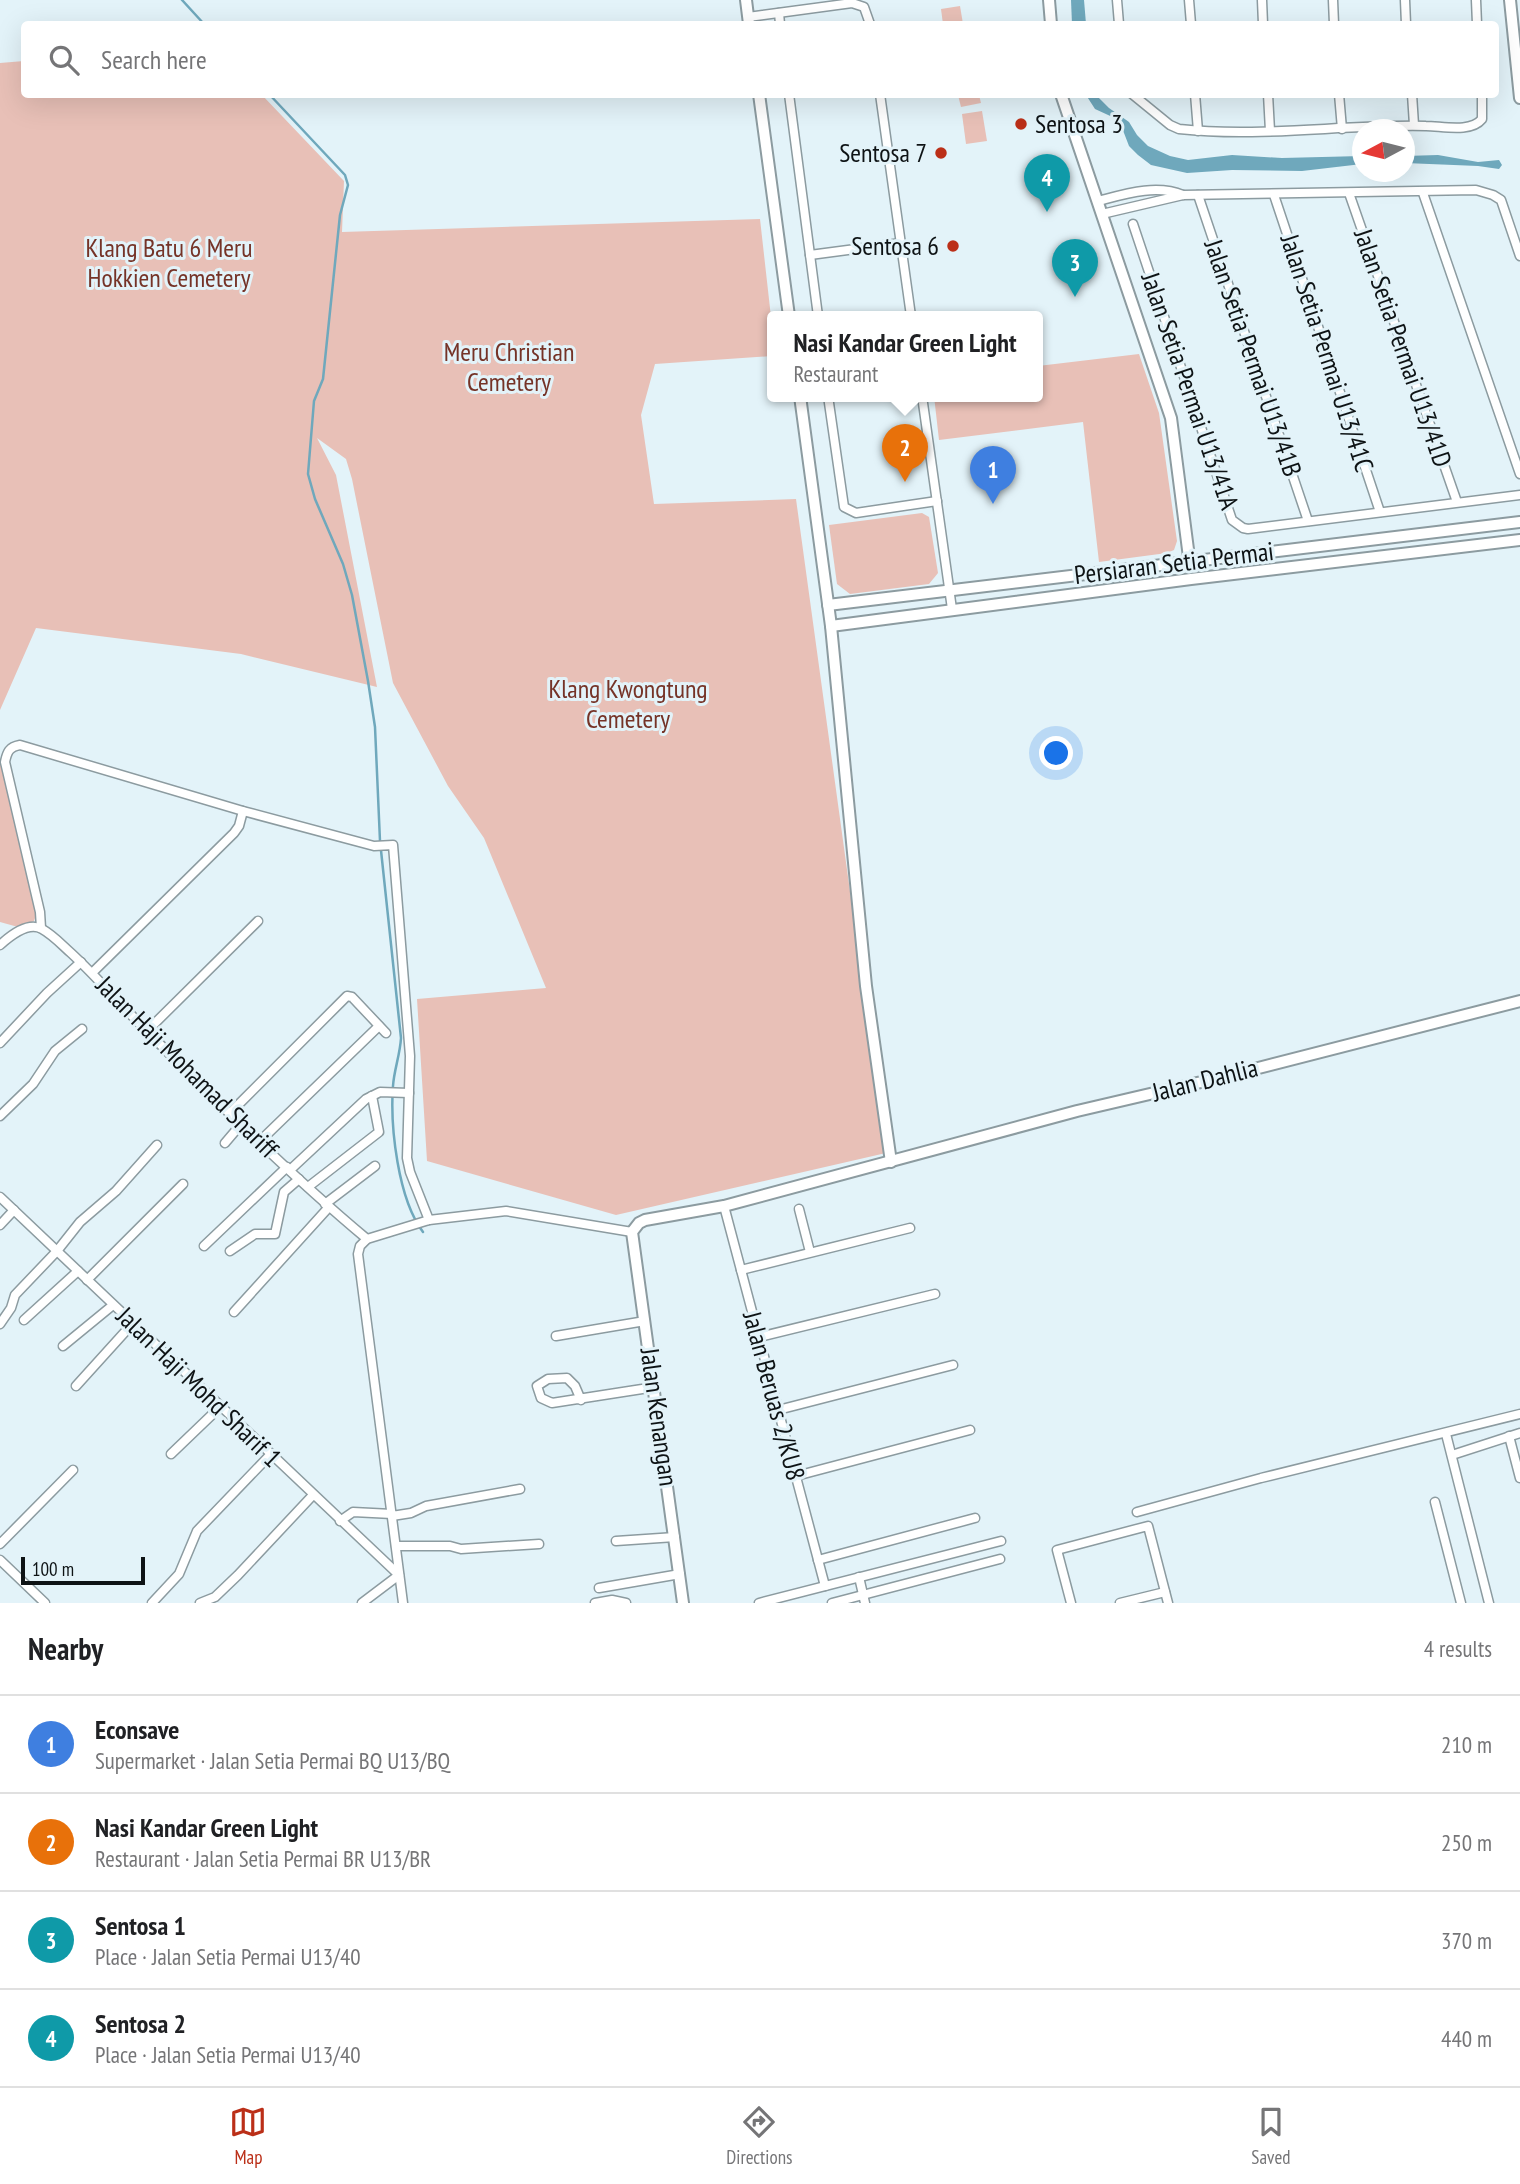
<!DOCTYPE html>
<html lang="en">
<head>
<meta charset="utf-8">
<style>
	body { margin:0; font-family:"PT Sans Narrow",sans-serif; background:#f2f2f2; color:#202124 }
	.compass { position:absolute; left:1352px; top:119px; width:63px; height:63px; border-radius:50%; background:#fff; box-shadow:0 7px 28px #0002; rotate:263deg }
	.scale { position:absolute; left:21px; bottom:18px; width:124px; box-sizing:border-box; padding-left:7px; border:4px solid #0e1315; border-top:0; font-size:19px; line-height:24px; white-space:nowrap; color:#0e1315; -webkit-text-stroke:5px #e3f3f9; paint-order:stroke }
	.you { position:absolute; left:1057px; top:754px; width:24px; height:24px; margin:-18px; border:5px solid #fff; border-radius:50%; background:#1a73e8; box-shadow:0 0 0 10px #1a73e833 }
	.badge { display:grid; place-items:center; width:46px; height:46px; border-radius:50%; background:#bb2f18; color:#fff; font-size:23px; font-weight:700 }
	.pin { position:absolute; translate:-50% -58px; filter:drop-shadow(0 2px 4px #0008) }
	.pin::after { content:''; position:absolute; top:37px; width:24px; height:21px; background:inherit; clip-path:polygon(0 0,100% 0,50% 100%) }
	.popup { position:absolute; left:767px; top:311px; width:276px; height:91px; box-sizing:border-box; display:grid; place-content:center; border-radius:7px; background:#fff; filter:drop-shadow(0 2px 5px #0005); font-size:23px; white-space:nowrap; color:#757577 }
	.popup b { font-size:26px; color:#202124 }
	.popup::after { content:''; position:absolute; left:50%; top:100%; margin-left:-14px; border:14px solid transparent; border-top-color:#fff }
	.list { margin:0; padding:0; list-style:none }
	h2 { display:flex; justify-content:space-between; align-items:center; height:91px; margin:0; padding:0 28px; font-size:30px }
	h2 small { font-size:23px; font-weight:400; color:#757577 }
	.list li { display:grid; grid-template-columns:46px 1fr auto; gap:21px; align-items:center; box-sizing:border-box; height:98px; padding:0 28px; border-top:2px solid #e0e0e0 }
	.list b { display:block; font-size:26px; white-space:nowrap }
	.list p { margin:0; font-size:23px; white-space:nowrap; color:#757577 }
	.list em { font-size:23px; font-style:normal; color:#757577 }
	.icon { flex:none; width:38px; height:38px; fill:none; stroke:currentColor; stroke-width:2; stroke-linecap:round; stroke-linejoin:round }
	.map { position:relative; flex:none; width:1520px; height:1603px; overflow:hidden }
	.search { position:absolute; background:#fff; box-shadow:0 7px 28px #0002; left:21px; right:21px; top:21px; height:77px; display:flex; align-items:center; gap:18px; box-sizing:border-box; padding:0 24px; border-radius:7px; color:#757577; font-size:26px }
	.sheet { height:483px; background:#fff }
	nav { display:flex; justify-content:space-around; align-items:center; box-sizing:border-box; height:98px; border-top:2px solid #e0e0e0; background:#fff; font-size:19px; color:#757577 }
	nav a { display:grid; justify-items:center; gap:4px }
	nav .on { color:#bb2f18 }
	.map>svg:first-child { display:block }
	.green { fill:#e8c0b7 }
	.water { fill:#6fa8bc }
	.lines { fill:none; stroke-linecap:round; stroke-linejoin:round }
	.stream { stroke:#6fa8bc; stroke-width:2.5 }
	.street-casing { stroke:#8c9ba0; stroke-width:11 }
	.secondary-casing { stroke:#8c9ba0; stroke-width:14 }
	.street { stroke:#fff; stroke-width:8 }
	.secondary { stroke:#fff; stroke-width:10 }
	.poi-dot { fill:#bb2f18; stroke:#e3f3f9; stroke-width:2.5 }
	.labels { text-anchor:middle; stroke-width:6; stroke-linejoin:round; paint-order:stroke }
	.poi-label { font-size:26px; fill:#0e1315; stroke:#e3f3f9; text-anchor:end }
	.park-label { font-size:26px; fill:#753327; stroke:#e3f3f9 }
	.street-label { font-size:26px; fill:#0e1315; stroke:#e3f3f9 }
</style>
</head>
<body>
<div class="map">
<svg width="1520" height="1603" viewBox="0 0 1520 1603">
	<rect width="100%" height="100%" fill="#e3f3f9"/>
	<g class="green">
		<polygon points="960,6 963,24 943,24 941,9"/>
		<polygon points="24,61 24,94 262,95 344,181 342,232 760,219 772,326 772,356 655,364 641,415 654,504 796,499 886,1153 616,1215 427,1161 417,999 546,988 484,838 448,786 393,683 352,479 346,459 317,438 336,475 377,687 241,654 36,628 0,710 0,63"/>
		<polygon points="958,95 979,95 981,103 961,107"/>
		<polygon points="982,111 987,141 966,144 962,114"/>
		<polygon points="1139,354 1159,413 1177,541 1174,550 1167,553 1099,562 1083,422 939,440 934,396 1038,396 1038,366"/>
		<polygon points="922,513 929,517 938,573 929,584 850,594 837,584 829,525"/>
		<polygon points="0,762 37,912 34,921 18,927 0,922"/>
	</g>
	<g class="water">
		<polygon points="1071,0 1084,0 1086,24 1072,24"/>
		<polygon points="1086,95 1096,95 1109,108 1129,122 1137,135 1148,146 1170,156 1188,160 1232,155 1282,158 1362,156 1362,164 1302,171 1232,170 1187,173 1151,165 1138,155 1129,146 1119,120 1095,109"/>
		<polygon points="1438,155 1478,162 1499,160 1502,165 1499,169 1478,166 1405,163 1405,156"/>
	</g>
	<g class="lines">
		<g class="stream">
			<polyline points="182,0 204,24"/>
			<path d="M269,94L345,175L348,185L340,215L323,379L314,401L308,474L315,499L343,564L352,595L368,681L375,727L380,841L401,1038C400,1055 394,1070 393,1086C390,1127 398,1199 423,1232"/>
		</g>
		<g class="street-casing">
			<g id="street">
				<polyline points="1117,0 1119,24"/>
				<polyline points="1189,0 1191,24"/>
				<polyline points="1262,0 1263,24"/>
				<polyline points="1333,0 1334,24"/>
				<polyline points="1405,0 1406,24"/>
				<polyline points="1476,0 1477,24"/>
				<polyline points="779,13 780,24"/>
				<polyline points="748,17 852,3 864,7 870,24"/>
				<polyline points="789,94 818,316"/>
				<polyline points="880,94 911,316"/>
				<path d="M1132,94L1170,125L1179,129C1261,138 1344,124 1426,126C1442,126 1471,133 1482,119V94"/>
				<polyline points="1195,94 1198,131"/>
				<polyline points="1268,94 1270,131"/>
				<polyline points="1339,94 1342,129"/>
				<polyline points="1412,94 1414,125"/>
				<polyline points="1349,193 1457,502"/>
				<polyline points="1423,193 1520,474"/>
				<polyline points="1198,195 1308,521"/>
				<polyline points="1274,195 1380,512"/>
				<path d="M1098,201C1125,194 1156,184 1183,195"/>
				<polyline points="1102,214 1183,195 1476,190 1493,195 1501,200 1520,256"/>
				<polyline points="1133,224 1232,520 1243,528 1248,529 1520,495"/>
				<polyline points="810,255 901,243"/>
				<polyline points="828,396 844,507 856,513 937,501"/>
				<polyline points="922,396 952,609"/>
				<path d="M41,928L40,912L5,762C7,752 9,747 20,745L243,811L374,846L393,845L410,1056L407,1158L410,1172L429,1220"/>
				<path d="M0,945C10,936 28,921 42,929C53,935 62,945 71,953C96,976 118,1002 142,1026C214,1099 288,1173 367,1239"/>
				<polyline points="93,972 234,833 239,826 243,811"/>
				<polyline points="147,1031 258,921"/>
				<polyline points="0,1043 47,993 81,962"/>
				<polyline points="231,1112 347,996 352,997 386,1033"/>
				<polyline points="0,1116 33,1084 55,1051 82,1029"/>
				<polyline points="260,1141 379,1026"/>
				<polyline points="225,1143 242,1123"/>
				<polyline points="290,1170 366,1099 380,1092 409,1093"/>
				<polyline points="308,1187 379,1132 372,1096"/>
				<polyline points="0,1197 399,1575 362,1603"/>
				<polyline points="325,1204 375,1166"/>
				<polyline points="724,1206 825,1586"/>
				<polyline points="799,1209 810,1252"/>
				<polyline points="0,1225 14,1210"/>
				<polyline points="204,1246 287,1167"/>
				<polyline points="230,1251 255,1234 275,1234 284,1192 299,1179"/>
				<polyline points="741,1270 910,1228"/>
				<polyline points="87,1280 183,1184"/>
				<polyline points="234,1312 329,1207"/>
				<polyline points="24,1320 78,1271"/>
				<polyline points="0,1324 11,1308 15,1295 57,1251 80,1222 116,1191 157,1145"/>
				<polyline points="556,1336 645,1321"/>
				<polyline points="759,1337 935,1294"/>
				<polyline points="63,1346 113,1305"/>
				<polyline points="76,1386 133,1323"/>
				<polyline points="581,1400 575,1386 567,1378 548,1379 537,1386 541,1398 552,1403 655,1387"/>
				<polyline points="778,1410 953,1365"/>
				<polyline points="1446,1434 1489,1603"/>
				<polyline points="1509,1436 1520,1478"/>
				<polyline points="171,1454 220,1407"/>
				<polyline points="1452,1455 1520,1433"/>
				<polyline points="796,1476 970,1430"/>
				<polyline points="1435,1502 1461,1603"/>
				<polyline points="1137,1512 1261,1478 1520,1414"/>
				<polyline points="392,1516 411,1513 426,1506 520,1489"/>
				<polyline points="340,1521 353,1512 392,1514"/>
				<polyline points="616,1541 675,1537"/>
				<polyline points="0,1544 73,1470"/>
				<polyline points="396,1546 450,1546 461,1549 539,1544"/>
				<polyline points="0,1560 45,1603"/>
				<polyline points="818,1560 975,1518"/>
				<polyline points="859,1577 865,1603"/>
				<polyline points="599,1588 680,1574"/>
				<polyline points="152,1603 179,1574 197,1531 270,1455"/>
				<polyline points="200,1603 215,1597 238,1575 313,1495"/>
				<polyline points="403,1603 358,1254 360,1246 367,1239 429,1220 506,1211 632,1232"/>
				<polyline points="595,1603 612,1600 626,1603"/>
				<polyline points="759,1603 1001,1541"/>
				<polyline points="832,1603 1000,1559"/>
				<polyline points="1071,1603 1057,1550 1148,1526 1168,1603"/>
				<polyline points="1120,1603 1165,1592"/>
			</g>
		</g>
		<g class="secondary-casing">
			<g id="secondary">
				<polyline points="746,0 749,24"/>
				<polyline points="1049,0 1051,24"/>
				<polyline points="1510,0 1520,98"/>
				<polyline points="759,94 789,316"/>
				<polyline points="1061,94 1171,418 1190,565"/>
				<polyline points="800,396 831,626 866,986 891,1162"/>
				<polyline points="828,605 1520,522"/>
				<polyline points="831,626 1191,579 1520,540"/>
				<polyline points="683,1603 632,1232 639,1223 645,1220 724,1206 1077,1111 1227,1076 1520,1001"/>
			</g>
		</g>
		<use href="#street" class="street"/>
		<use href="#secondary" class="secondary"/>
	</g>
	<g class="poi-dot">
		<circle cx="1021" cy="124" r="7"/>
		<circle cx="941" cy="153" r="7"/>
		<circle cx="953" cy="246" r="7"/>
	</g>
	<g class="labels">
		<g class="poi-label">
			<text x="1035" y="133" text-anchor="start">Sentosa 3</text>
			<text x="927" y="162">Sentosa 7</text>
			<text x="939" y="255">Sentosa 6</text>
		</g>
		<g class="park-label">
			<text x="169" y="257">Klang Batu 6 Meru<tspan x="169" dy="30">Hokkien Cemetery</tspan></text>
			<text x="509" y="361">Meru Christian<tspan x="509" dy="30">Cemetery</tspan></text>
			<text x="628" y="698">Klang Kwongtung<tspan x="628" dy="30">Cemetery</tspan></text>
		</g>
		<g class="street-label">
			<text transform="translate(1403 348) rotate(71)" y="9">Jalan Setia Permai U13/41D</text>
			<text transform="translate(1327 353) rotate(72)" y="9">Jalan Setia Permai U13/41C</text>
			<text transform="translate(1253 358) rotate(71)" y="9">Jalan Setia Permai U13/41B</text>
			<text transform="translate(1190 391) rotate(71)" y="9">Jalan Setia Permai U13/41A</text>
			<text transform="translate(1174 563) rotate(-7)" y="9">Persiaran Setia Permai</text>
			<text transform="translate(187 1067) rotate(45)" y="9">Jalan Haji Mohamad Shariff</text>
			<text transform="translate(1205 1080) rotate(-14)" y="9">Jalan Dahlia</text>
			<text transform="translate(199 1387) rotate(44)" y="9">Jalan Haji Mohd Sharif 1</text>
			<text transform="translate(774 1396) rotate(75)" y="9">Jalan Beruas 2/KU8</text>
			<text transform="translate(659 1417) rotate(82)" y="9">Jalan Kenangan</text>
		</g>
	</g>
</svg>
<svg class="compass" viewBox="-18 -18 36 36"><path d="M0-13l5 13h-10z" fill="#e53935"/><path d="M0 13l5-13h-10z" fill="#757577"/></svg>
<div class="scale">100 m</div>
<div class="you"></div>
<div class="pin badge" style="left:993px;top:504px;background:#3f7fe0">1</div>
<div class="pin badge" style="left:905px;top:482px;background:#e8710a">2</div>
<div class="popup"><b>Nasi Kandar Green Light</b>Restaurant</div>
<div class="pin badge" style="left:1075px;top:297px;background:#0f9aa8">3</div>
<div class="pin badge" style="left:1047px;top:212px;background:#0f9aa8">4</div>
<div class="search"><svg class="icon" aria-label="search" viewBox="0 0 24 24"><circle cx="10" cy="10" r="6"/><path d="M15 15l6 6"/></svg>Search here</div>
</div>
<section class="sheet">
<h2>Nearby<small>4 results</small></h2>
<ul class="list">
<li><span class="badge" style="background:#3f7fe0">1</span><div><b>Econsave</b><p>Supermarket · Jalan Setia Permai BQ U13/BQ</p></div><em>210 m</em></li>
<li><span class="badge" style="background:#e8710a">2</span><div><b>Nasi Kandar Green Light</b><p>Restaurant · Jalan Setia Permai BR U13/BR</p></div><em>250 m</em></li>
<li><span class="badge" style="background:#0f9aa8">3</span><div><b>Sentosa 1</b><p>Place · Jalan Setia Permai U13/40</p></div><em>370 m</em></li>
<li><span class="badge" style="background:#0f9aa8">4</span><div><b>Sentosa 2</b><p>Place · Jalan Setia Permai U13/40</p></div><em>440 m</em></li>
</ul>
</section>
<nav>
<a class="on"><svg class="icon" aria-label="map" viewBox="0 0 24 24"><path d="M3 6l6-2 6 2 6-2v14l-6 2-6-2-6 2zM9 4v14M15 6v14"/></svg>Map</a>
<a><svg class="icon" aria-label="directions" viewBox="0 0 24 24"><path d="M12 3l9 9-9 9-9-9zM9 14v-3h6M13 9l2 2-2 2"/></svg>Directions</a>
<a><svg class="icon" aria-label="saved" viewBox="0 0 24 24"><path d="M7 4h10v16l-5-4-5 4z"/></svg>Saved</a>
</nav>
</body>
</html>
